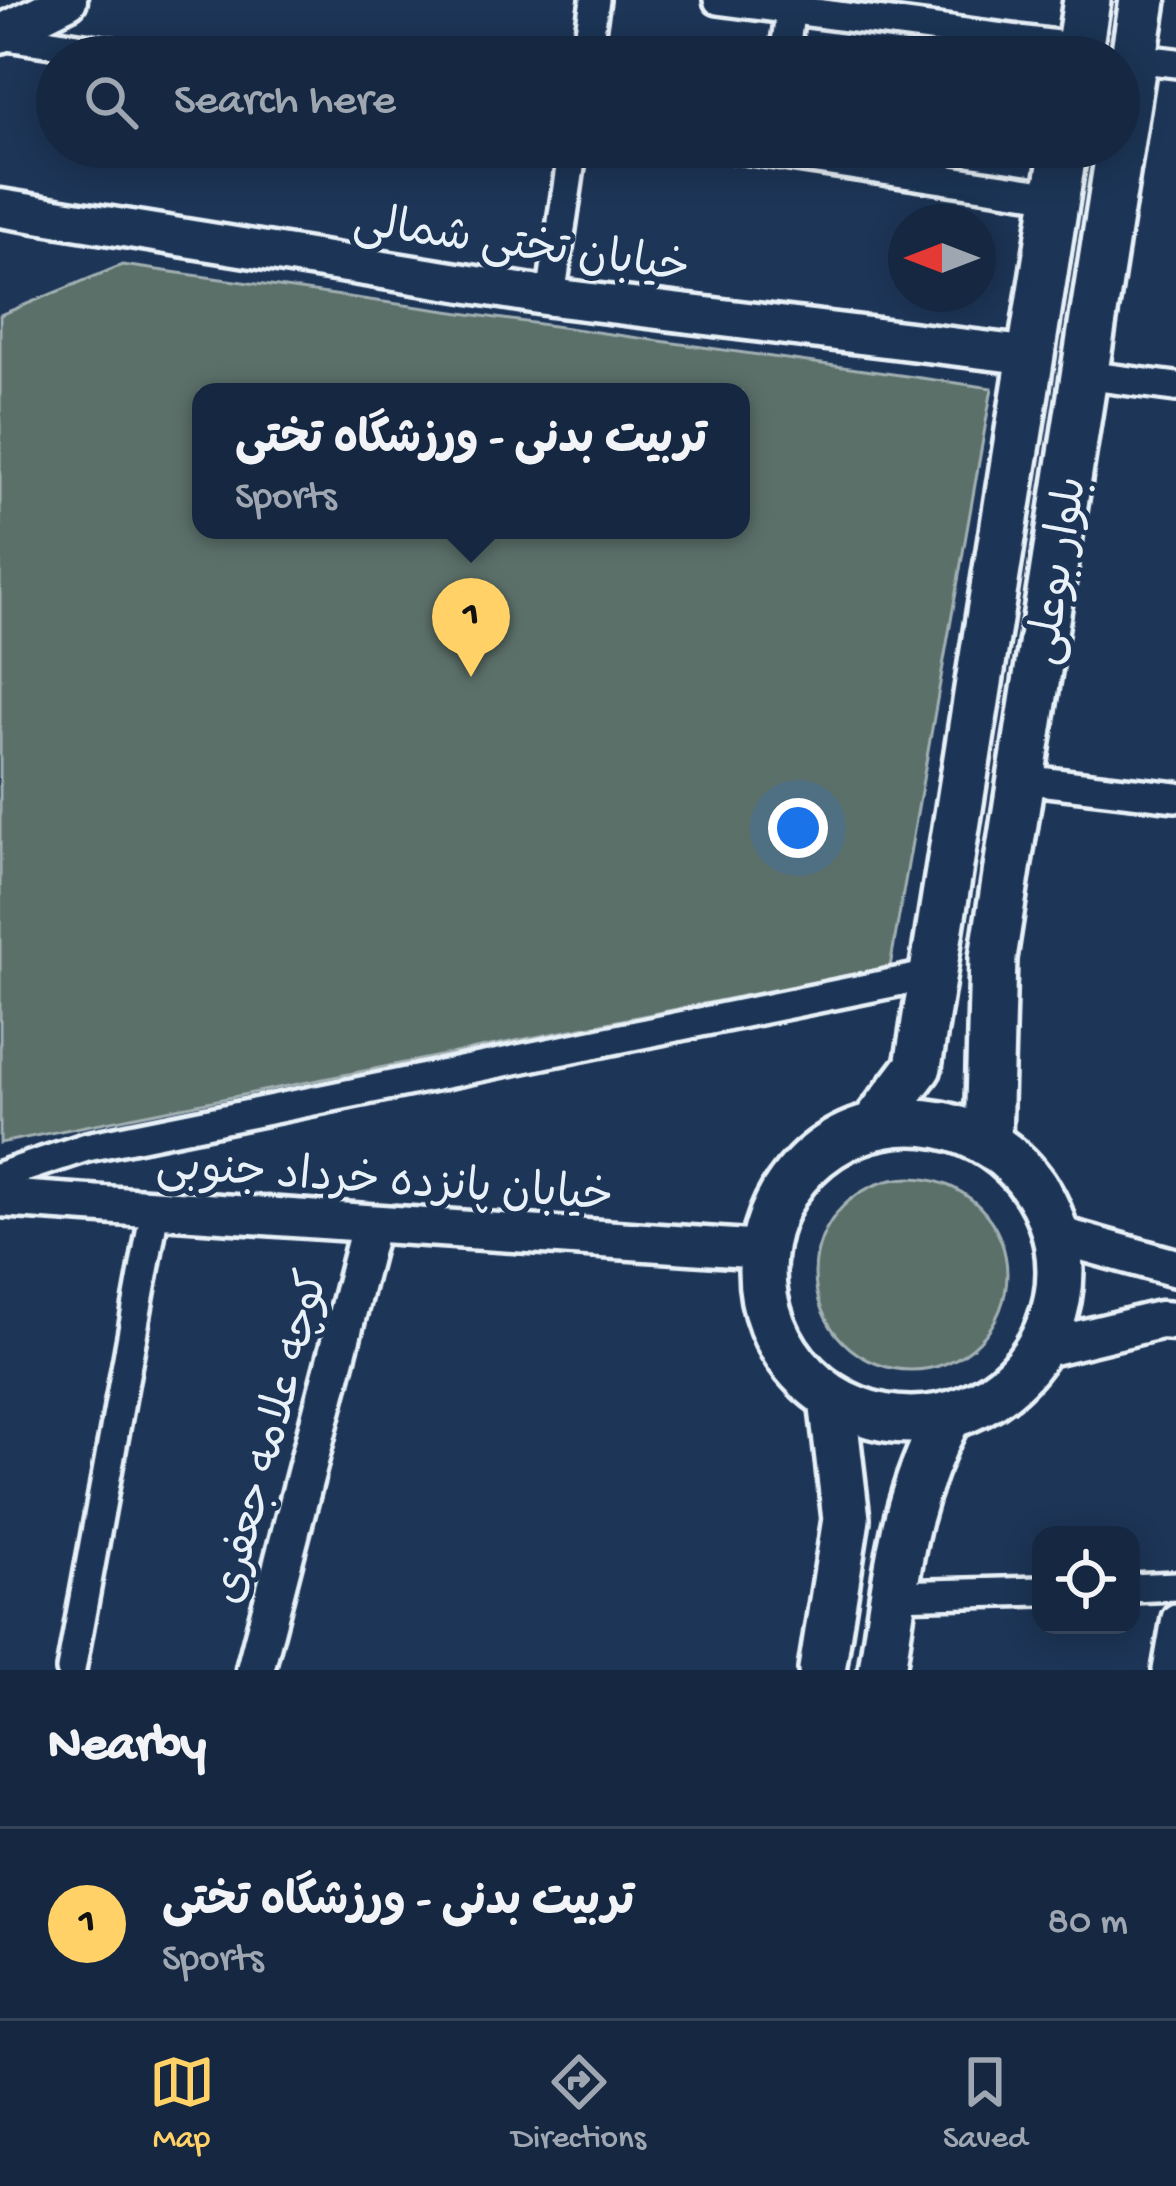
<!DOCTYPE html>
<html lang="en">
<head>
<meta charset="utf-8">
<style>
	body { margin:0; font-family:"Gochi Hand","Playpen Sans Arabic",sans-serif; background:#1f3048; color:#f1f3f6 }
	.controls { position:absolute; right:36px; bottom:36px; display:grid; overflow:hidden; border-radius:24px; box-shadow:0 6px 30px #0003 }
	.controls button { width:108px; height:108px; display:grid; place-items:center; padding:0; border:0; border-bottom:3px solid #35445a; background:#162841; color:#f1f3f6; font:60px sans-serif }
	.compass { position:absolute; left:888px; top:204px; width:108px; height:108px; border-radius:50%; background:#162841; box-shadow:0 6px 30px #0003; rotate:270deg }
	.you { position:absolute; left:798px; top:828px; width:42px; height:42px; margin:-30px; border:9px solid #fff; border-radius:50%; background:#1a73e8; box-shadow:0 0 0 18px #1a73e833 }
	.badge { display:grid; place-items:center; width:78px; height:78px; border-radius:50%; background:#ffd166; color:#111; font-size:39px; font-weight:700 }
	.pin { position:absolute; translate:-50% -99px; filter:drop-shadow(0 3px 6px #0008) }
	.pin::after { content:''; position:absolute; top:63px; width:42px; height:36px; background:inherit; clip-path:polygon(0 0,100% 0,50% 100%) }
	.popup { position:absolute; left:192px; top:383px; width:558px; height:156px; box-sizing:border-box; display:grid; place-content:center; border-radius:24px; background:#162841; filter:drop-shadow(0 3px 9px #0005); font-size:39px; white-space:nowrap; color:#9ea6b1 }
	.popup b { font-size:45px; color:#f1f3f6 }
	.popup::after { content:''; position:absolute; left:50%; top:100%; margin-left:-24px; border:24px solid transparent; border-top-color:#162841 }
	.list { margin:0; padding:0; list-style:none }
	h2 { display:flex; justify-content:space-between; align-items:center; height:156px; margin:0; padding:0 48px; font-size:51px }
	h2 small { font-size:39px; font-weight:400; color:#9ea6b1 }
	.list li { display:grid; grid-template-columns:78px 1fr auto; gap:36px; align-items:center; box-sizing:border-box; height:192px; padding:0 48px; border-top:3px solid #35445a }
	.list b { display:block; font-size:45px; white-space:nowrap }
	.list p { margin:0; font-size:39px; white-space:nowrap; color:#9ea6b1 }
	.list em { font-size:39px; font-style:normal; color:#9ea6b1 }
	.icon { flex:none; width:66px; height:66px; fill:none; stroke:currentColor; stroke-width:2; stroke-linecap:round; stroke-linejoin:round }
	.map { position:relative; flex:none; width:1176px; height:1670px; overflow:hidden }
	.search { position:absolute; background:#162841; box-shadow:0 6px 30px #0003; left:36px; right:36px; top:36px; height:132px; display:flex; align-items:center; gap:30px; box-sizing:border-box; padding:0 42px; border-radius:66px; color:#9ea6b1; font-size:45px }
	.sheet { height:348px; background:#162841 }
	nav { display:flex; justify-content:space-around; align-items:center; box-sizing:border-box; height:168px; border-top:3px solid #35445a; background:#162841; font-size:33px; color:#9ea6b1 }
	nav a { display:grid; justify-items:center; gap:6px }
	nav .on { color:#ffd166 }
	.map>svg:first-child { display:block }
	.green { fill:#5b6f6b; stroke:#a2b0b2; stroke-width:3; fill-rule:evenodd }
	.lines { fill:none; stroke-linecap:round; stroke-linejoin:round }
	.minor-casing { stroke:#e8f1f8; stroke-width:36 }
	.tertiary-casing { stroke:#e8f1f8; stroke-width:45 }
	.primary-casing { stroke:#e8f1f8; stroke-width:54 }
	.minor { stroke:#1d3557; stroke-width:27 }
	.tertiary { stroke:#1d3557; stroke-width:36 }
	.primary { stroke:#1d3557; stroke-width:45 }
	.labels { text-anchor:middle; stroke-width:10; stroke-linejoin:round; paint-order:stroke }
	.street-label { font-size:45px; fill:#e8f1f8; stroke:#1d3557 }
</style>
</head>
<body>
<div class="map">
<svg width="1176" height="1670" viewBox="0 0 1176 1670">
	<rect width="100%" height="100%" fill="#1d3557"/>
	<filter id="ink" filterUnits="userSpaceOnUse"><feTurbulence type="fractalNoise" baseFrequency=".00833" numOctaves="2"/><feDisplacementMap in="SourceGraphic" scale="24" xChannelSelector="R" yChannelSelector="G"/><feConvolveMatrix kernelMatrix="1 2 1 2 8 2 1 2 1" color-interpolation-filters="sRGB"/></filter>
	<g filter="url(#ink)">
		<g class="green">
			<path d="M122,265L992,388L890,967L0,1143V315ZM201,392H741V530H201Z"/>
			<circle cx="911" cy="1274" r="96"/>
		</g>
		<g class="lines">
			<g class="minor-casing">
				<g id="minor">
					<polyline points="718,0 1080,48"/>
					<polyline points="0,35 143,57"/>
					<polyline points="586,57 595,0"/>
					<polyline points="784,57 792,0"/>
					<polyline points="1134,58 1176,63"/>
					<polyline points="731,147 1056,196"/>
					<polyline points="551,297 573,147"/>
					<polyline points="1084,375 1176,387"/>
					<polyline points="1021,779 1176,797"/>
					<polyline points="0,1176 87,1147 936,974"/>
					<polyline points="1131,1588 1176,1586"/>
					<polyline points="894,1595 1041,1591"/>
					<polyline points="71,1670 155,1210"/>
					<polyline points="1167,1670 1176,1618"/>
				</g>
			</g>
			<g class="tertiary-casing">
				<g id="tertiary">
					<polyline points="0,34 68,0"/>
					<polyline points="0,208 551,297 1032,356"/>
					<polyline points="0,1198 763,1250"/>
					<polyline points="1057,1235 1176,1268"/>
					<polyline points="1040,1349 1160,1320 1176,1321"/>
					<polyline points="255,1670 370,1226"/>
				</g>
			</g>
			<g class="primary-casing">
				<g id="primary">
					<polyline points="1078,57 1087,0"/>
					<circle cx="911" cy="1271" r="149"/>
					<polyline points="874,1125 918,1067 1064,147"/>
					<polyline points="988,1141 993,958 1143,0"/>
					<polyline points="822,1670 846,1519 832,1399"/>
					<path d="M882,1670C897,1575 901,1504 948,1417"/>
				</g>
			</g>
			<use href="#minor" class="minor"/>
			<use href="#tertiary" class="tertiary"/>
			<use href="#primary" class="primary"/>
		</g>
	</g>
	<g class="labels">
		<g class="street-label">
			<text transform="translate(522 241) rotate(8)" y="16">خیابان تختی شمالی</text>
			<text transform="translate(1054 570) rotate(-81)" y="16">بلوار بوعلی</text>
			<text transform="translate(385 1177) rotate(4)" y="16">خیابان پانزده خرداد جنوبی</text>
			<text transform="translate(267 1436) rotate(-75)" y="16">کوچه علامه جعفری</text>
		</g>
	</g>
</svg>
<div class="controls">
<button><svg class="icon" aria-label="locate" viewBox="0 0 24 24"><circle cx="12" cy="12" r="6"/><path d="M12 2v4M12 18v4M2 12h4M18 12h4"/></svg></button>
</div>
<svg class="compass" viewBox="-18 -18 36 36"><path d="M0-13l5 13h-10z" fill="#e53935"/><path d="M0 13l5-13h-10z" fill="#9ea6b1"/></svg>
<div class="you"></div>
<div class="pin badge" style="left:471px;top:677px">1</div>
<div class="popup"><b>تربیت بدنی - ورزشگاه تختی</b>Sports</div>
<div class="search"><svg class="icon" aria-label="search" viewBox="0 0 24 24"><circle cx="10" cy="10" r="6"/><path d="M15 15l6 6"/></svg>Search here</div>
</div>
<section class="sheet">
<h2>Nearby<small></small></h2>
<ul class="list">
<li><span class="badge">1</span><div><b>تربیت بدنی - ورزشگاه تختی</b><p>Sports</p></div><em>80 m</em></li>
</ul>
</section>
<nav>
<a class="on"><svg class="icon" aria-label="map" viewBox="0 0 24 24"><path d="M3 6l6-2 6 2 6-2v14l-6 2-6-2-6 2zM9 4v14M15 6v14"/></svg>Map</a>
<a><svg class="icon" aria-label="directions" viewBox="0 0 24 24"><path d="M12 3l9 9-9 9-9-9zM9 14v-3h6M13 9l2 2-2 2"/></svg>Directions</a>
<a><svg class="icon" aria-label="saved" viewBox="0 0 24 24"><path d="M7 4h10v16l-5-4-5 4z"/></svg>Saved</a>
</nav>
</body>
</html>
